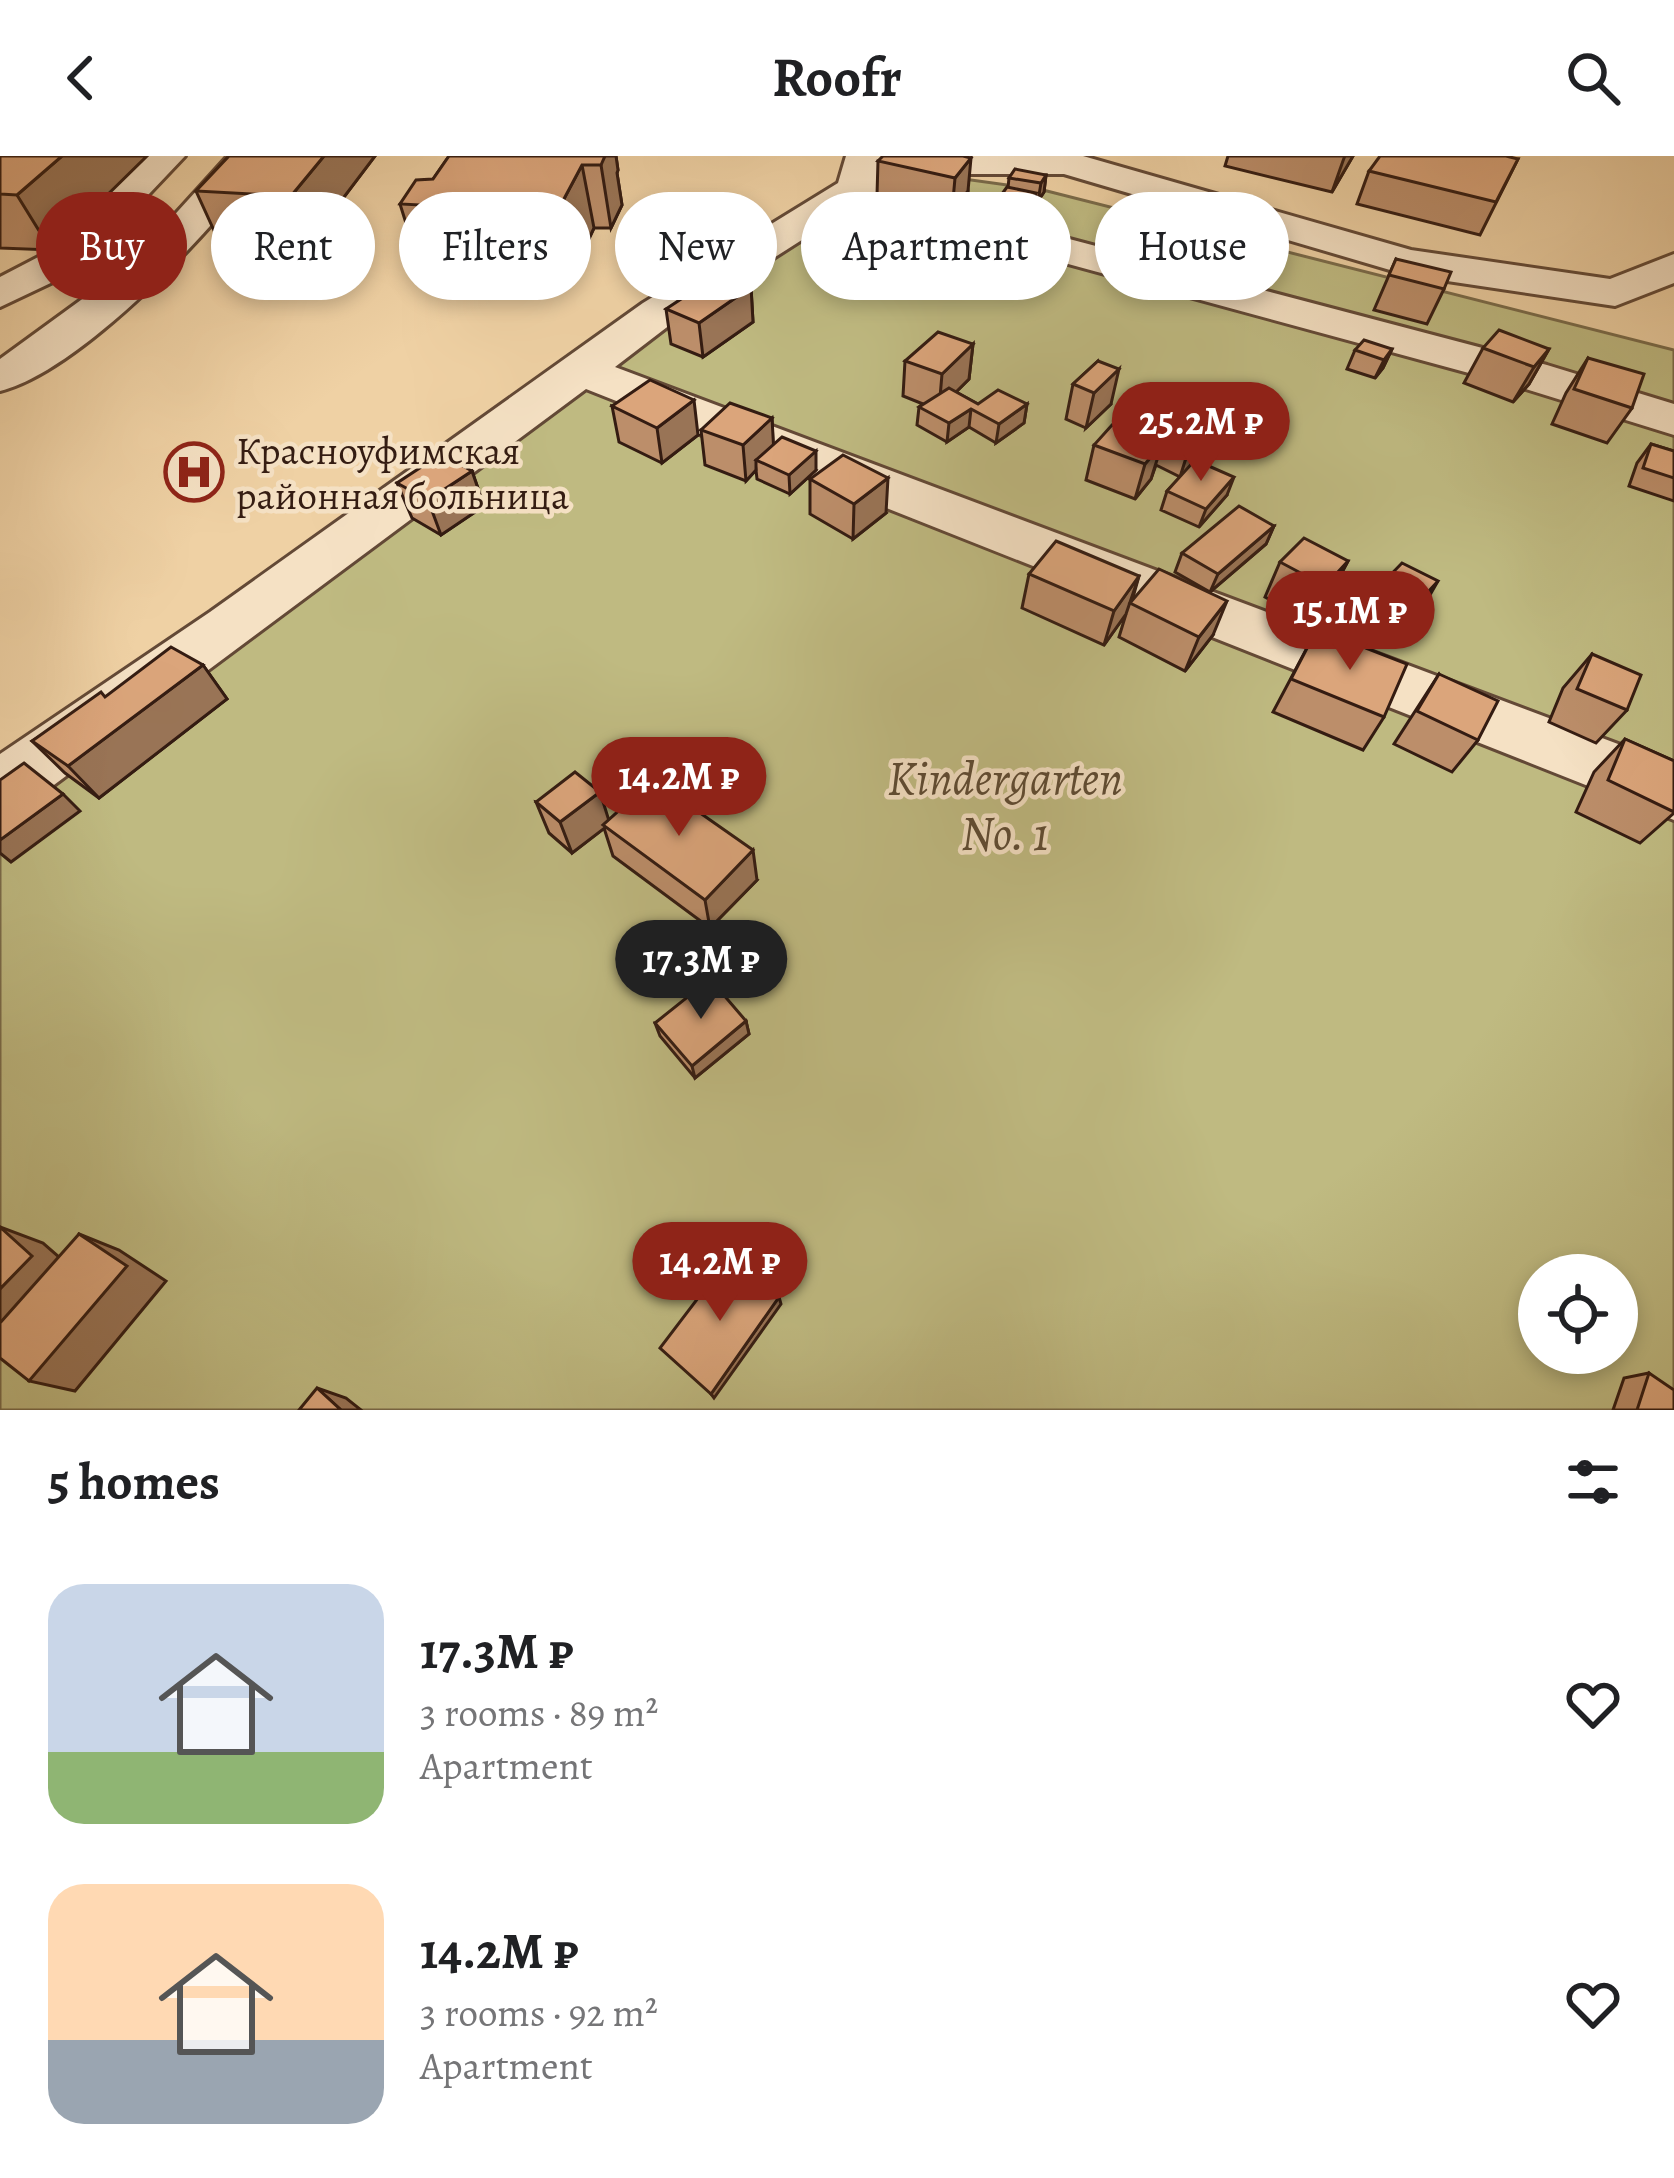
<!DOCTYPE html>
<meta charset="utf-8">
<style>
:root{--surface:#fff;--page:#f2f2f2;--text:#202124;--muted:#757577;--accent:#8f2418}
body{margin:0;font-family:Alegreya,serif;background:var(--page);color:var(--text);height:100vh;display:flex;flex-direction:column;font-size:45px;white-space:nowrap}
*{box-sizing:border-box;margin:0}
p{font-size:39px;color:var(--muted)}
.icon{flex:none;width:66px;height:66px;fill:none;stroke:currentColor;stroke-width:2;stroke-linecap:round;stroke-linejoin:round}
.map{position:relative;height:1254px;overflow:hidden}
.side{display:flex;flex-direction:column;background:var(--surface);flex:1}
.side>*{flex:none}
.hud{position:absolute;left:36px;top:36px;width:1602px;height:108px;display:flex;gap:24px}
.fabs{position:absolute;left:1518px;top:1098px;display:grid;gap:24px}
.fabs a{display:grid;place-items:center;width:120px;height:120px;border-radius:50%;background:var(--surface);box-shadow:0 6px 18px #0003;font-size:60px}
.price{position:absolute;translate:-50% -102px;padding:0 27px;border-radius:42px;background:var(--accent);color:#fff;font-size:39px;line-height:78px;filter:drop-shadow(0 3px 6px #0008)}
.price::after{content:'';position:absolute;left:50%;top:72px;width:36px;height:27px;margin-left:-18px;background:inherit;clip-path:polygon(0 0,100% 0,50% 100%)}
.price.active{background:#222;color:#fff}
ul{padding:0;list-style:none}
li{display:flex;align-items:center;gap:36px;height:300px;padding:0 48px}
li span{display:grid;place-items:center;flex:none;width:336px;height:240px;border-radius:36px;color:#555}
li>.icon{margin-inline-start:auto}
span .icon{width:144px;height:144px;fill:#fffc;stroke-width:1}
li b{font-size:51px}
h2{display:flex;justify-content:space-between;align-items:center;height:144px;padding:0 48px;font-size:51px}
.chip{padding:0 42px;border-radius:54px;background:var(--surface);box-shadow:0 6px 18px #0003;font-size:42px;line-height:108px}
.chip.active{background:var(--accent);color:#fff}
header{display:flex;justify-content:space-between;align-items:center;height:156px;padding:0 48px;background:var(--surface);font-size:54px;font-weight:700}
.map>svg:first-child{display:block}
.green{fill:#bfba81;stroke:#7a6b4a;stroke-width:3;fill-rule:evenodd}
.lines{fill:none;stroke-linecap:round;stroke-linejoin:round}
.minor-casing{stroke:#634936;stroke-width:6}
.minor{fill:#f5e1c4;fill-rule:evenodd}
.wall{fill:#bc8e6a;stroke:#341c12;stroke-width:3}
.shaded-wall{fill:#997456;stroke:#341c12;stroke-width:3}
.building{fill:#dba57b;stroke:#341c12;stroke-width:3}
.labels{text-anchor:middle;stroke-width:9;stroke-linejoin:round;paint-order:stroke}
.far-poi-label{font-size:39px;fill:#341c12;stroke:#f5e1c4;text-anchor:start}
.park-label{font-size:48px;font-style:italic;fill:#5e4b33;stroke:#f5e1c4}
</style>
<header><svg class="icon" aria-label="back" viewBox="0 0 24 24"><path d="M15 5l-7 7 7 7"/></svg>Roofr<svg class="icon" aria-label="search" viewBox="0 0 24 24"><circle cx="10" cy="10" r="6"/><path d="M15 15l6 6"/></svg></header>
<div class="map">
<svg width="1674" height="1254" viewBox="0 0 1674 1254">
<rect width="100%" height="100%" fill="#efd1a4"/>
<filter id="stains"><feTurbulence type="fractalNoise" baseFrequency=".00167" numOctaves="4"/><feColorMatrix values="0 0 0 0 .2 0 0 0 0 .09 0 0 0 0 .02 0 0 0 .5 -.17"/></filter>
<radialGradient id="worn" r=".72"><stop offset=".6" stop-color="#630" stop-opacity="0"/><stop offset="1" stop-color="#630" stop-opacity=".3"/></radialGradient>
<path class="green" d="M899,14L1043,34L1674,194V1254H0V599ZM1539,1119H1617V1197H1539Z"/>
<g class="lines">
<defs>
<g id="minor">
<polygon points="145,0 185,0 76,115 0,151 0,121 46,97"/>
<path d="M228,0H267C219,69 81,215 0,235V203L129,109Z"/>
<polygon points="846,0 1083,0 1411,94 1610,123 1674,98 1674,127 1615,150 1407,119 1064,18 877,18 876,32 1547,209 1674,248 1674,279 1513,229 855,50 675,165 615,211 1674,609 1674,664 586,233 23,652 0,660 0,598 210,456 643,147 838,27"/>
</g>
</defs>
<use href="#minor" class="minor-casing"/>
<use href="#minor" class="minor"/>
</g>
<g class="wall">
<polygon points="0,0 51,94 0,92"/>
<polygon points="229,0 375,0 310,86 217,81 196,35"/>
<polygon points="449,0 616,0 618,14 617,17 622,49 611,72 594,72 571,121 420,112 400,48 433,23"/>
<polygon points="963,0 968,35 952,55 877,39 878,5"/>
<polygon points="1228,0 1353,0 1332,36 1225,10"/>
<polygon points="1518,3 1480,79 1357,48 1369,15"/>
<polygon points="1046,19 1044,36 1038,45 1035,44 1033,55 1021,73 992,67 994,49 1008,32 1009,22"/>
<polygon points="943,67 940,101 925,115 888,103 890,69"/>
<polygon points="963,67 1004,116 985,134 940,118 942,83"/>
<polygon points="1012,94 1058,97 1039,120 1010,112"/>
<polygon points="1396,103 1444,133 1427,168 1374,154"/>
<polygon points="751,131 753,166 703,201 671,188 666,153"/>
<polygon points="973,188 969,223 956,236 978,248 1027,248 1024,267 996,287 969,271 947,286 917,269 919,251 923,248 903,240 905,205"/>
<polygon points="1483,192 1549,193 1529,228 1513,246 1464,227"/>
<polygon points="1392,193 1383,212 1375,222 1347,213 1355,194"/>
<polygon points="1588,202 1632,252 1607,287 1552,268 1566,237"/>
<polygon points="1098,205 1111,248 1086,272 1066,263 1073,228"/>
<polygon points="612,250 698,279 662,307 619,286"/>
<polygon points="772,262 773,289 816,314 790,338 757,323 756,314 746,325 705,309 701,274"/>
<polygon points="1223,272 1216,291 1199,305 1227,339 1199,371 1161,354 1167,335 1180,321 1156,309 1151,323 1135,343 1086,324 1094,289 1156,286"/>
<polygon points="1651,288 1674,295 1674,345 1629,330 1637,307"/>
<polygon points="472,315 484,350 441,379 412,362 397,327"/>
<polygon points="810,323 886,357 853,383 810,358"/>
<polygon points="1274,370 1266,388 1210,436 1175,416 1182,397"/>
<polygon points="1348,405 1330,439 1307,464 1265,441 1280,406"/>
<polygon points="1029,418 1139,420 1132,445 1213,479 1185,515 1119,481 1126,458 1104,489 1022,452"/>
<polygon points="1368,442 1427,444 1394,479 1358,460"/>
<polygon points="1317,473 1384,561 1363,594 1273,556"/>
<polygon points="1592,498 1627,554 1596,587 1549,566 1563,532"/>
<polygon points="203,509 227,543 99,642 65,617 32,585 105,541"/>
<polygon points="1439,518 1478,584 1452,616 1394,588"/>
<polygon points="1625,583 1674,605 1674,657 1640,687 1576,656 1594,616"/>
<polygon points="536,646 609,665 757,724 710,772 613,700 604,672 572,697 549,677"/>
<polygon points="746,865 749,878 695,922 660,880 655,867"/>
<polygon points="1649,1217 1674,1254 1613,1254 1624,1222"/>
</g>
<g class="shaded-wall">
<polygon points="62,0 147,0 51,94 17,39"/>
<polygon points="324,0 375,0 310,86 291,40"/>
<polygon points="593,0 616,0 618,14 617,17 622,49 611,72 601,9"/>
<polygon points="1345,0 1353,0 1332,36 1344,2"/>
<polygon points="971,2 968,35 952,55 955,22"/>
<polygon points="582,9 594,72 571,121 557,56"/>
<polygon points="1046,19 1044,36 1038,45 1041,27"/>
<polygon points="1036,37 1033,55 1021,73 1024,55"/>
<polygon points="943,67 940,101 925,115 927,81"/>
<polygon points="1061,79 1058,97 1039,120 1042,102"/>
<polygon points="1009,82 1004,116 985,134 989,99"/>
<polygon points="751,131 753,166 703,201 699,167"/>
<polygon points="973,188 969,223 939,253 942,218"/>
<polygon points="1392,193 1383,212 1375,222 1384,204"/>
<polygon points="1549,193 1529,228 1513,246 1534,211"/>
<polygon points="1119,213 1111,248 1086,272 1094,237"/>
<polygon points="694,244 698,279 662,307 657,272"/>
<polygon points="1027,248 1024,267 996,287 999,268"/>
<polygon points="971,253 969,271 947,286 949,267"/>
<polygon points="772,262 774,298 756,304 756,314 746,325 743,289"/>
<polygon points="1223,272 1216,291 1180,321 1186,302"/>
<polygon points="1162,288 1151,323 1135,343 1145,308"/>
<polygon points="816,295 816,314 790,338 789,319"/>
<polygon points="472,315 484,350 441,379 428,344"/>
<polygon points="1234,321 1227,339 1199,371 1206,353"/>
<polygon points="888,322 886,357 853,383 854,348"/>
<polygon points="1274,370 1266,388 1210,436 1218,418"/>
<polygon points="1348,405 1330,439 1307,464 1325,430"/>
<polygon points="1139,420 1126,458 1104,489 1114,455"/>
<polygon points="1438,425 1427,444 1394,479 1405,461"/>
<polygon points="1227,445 1213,479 1185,515 1199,481"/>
<polygon points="203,509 227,543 99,642 68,610"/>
<polygon points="600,636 610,668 572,697 560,666"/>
<polygon points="63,638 80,655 11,706 0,697 0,684"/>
<polygon points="753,694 757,724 710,772 705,744"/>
<polygon points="746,865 749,878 695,922 692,910"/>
<polygon points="0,1071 43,1087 75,1115 0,1172"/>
<polygon points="79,1078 119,1094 166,1125 75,1235 29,1225"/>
<polygon points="779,1141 781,1148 714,1242 711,1238"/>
<polygon points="317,1232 346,1242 361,1254 341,1254"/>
</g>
<g class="building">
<polygon points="0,0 62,0 17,39 0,38"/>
<polygon points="229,0 324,0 291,40 196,35"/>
<polygon points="449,0 605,0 601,9 582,9 557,56 400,48 416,24 433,23"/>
<polygon points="883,0 963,0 971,2 955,22 878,5"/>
<polygon points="1380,0 1506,0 1518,3 1496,46 1369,15"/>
<polygon points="1015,13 1046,19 1041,27 1009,22"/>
<polygon points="1007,31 1036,37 1024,55 994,49"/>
<polygon points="906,56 943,67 927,81 890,69"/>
<polygon points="963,67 1009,82 989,99 942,83"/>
<polygon points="1032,72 1061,79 1042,102 1012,94"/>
<polygon points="1396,103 1451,116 1444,133 1389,119"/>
<polygon points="719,118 751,131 699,167 666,153"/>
<polygon points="1499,174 1549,193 1534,211 1483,192"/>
<polygon points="938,176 973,188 942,218 905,205"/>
<polygon points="1364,184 1392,193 1384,204 1355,194"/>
<polygon points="1588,202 1644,218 1632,252 1574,233"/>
<polygon points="1098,205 1119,213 1094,237 1073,228"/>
<polygon points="650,224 694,244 657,272 612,250"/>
<polygon points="949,232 978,248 998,234 1027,248 999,268 971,253 949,267 919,251"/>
<polygon points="730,247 772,262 743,289 701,274"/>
<polygon points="1192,258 1223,272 1186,302 1156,286"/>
<polygon points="1112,269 1162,288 1145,308 1094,289"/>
<polygon points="782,281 816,295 789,319 756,304"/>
<polygon points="1651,288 1674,295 1674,322 1643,312"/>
<polygon points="441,298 472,315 428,344 397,327"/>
<polygon points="843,299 888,322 854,348 810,323"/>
<polygon points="1195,304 1234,321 1206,353 1167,335"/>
<polygon points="1239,350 1274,370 1218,418 1182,397"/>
<polygon points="1304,382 1348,405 1325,430 1280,406"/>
<polygon points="1056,385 1139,420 1114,455 1029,418"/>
<polygon points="1402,407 1438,425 1405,461 1368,442"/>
<polygon points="1159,413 1227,445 1199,481 1130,447"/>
<polygon points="1317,473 1407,508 1384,561 1291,523"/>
<polygon points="171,491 203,509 68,610 32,585 101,536 105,541"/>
<polygon points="1592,498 1641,519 1627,554 1577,533"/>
<polygon points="1439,518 1498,545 1478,584 1417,555"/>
<polygon points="1625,583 1674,605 1674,656 1608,624"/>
<polygon points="24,607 63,638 0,684 0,624"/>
<polygon points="575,616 600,636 560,666 536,646"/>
<polygon points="653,624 753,694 705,744 603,669"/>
<polygon points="710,823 746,865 692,910 655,867"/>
<polygon points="0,1071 32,1100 0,1133"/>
<polygon points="79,1078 127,1110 29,1225 0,1202 0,1167"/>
<polygon points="730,1100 779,1141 711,1238 660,1192"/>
<polygon points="1649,1217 1674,1234 1674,1254 1637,1254"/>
<polygon points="317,1232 341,1254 299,1254"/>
</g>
<defs>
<symbol id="hospital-ring" viewBox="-11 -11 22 22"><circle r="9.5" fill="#f5e1c4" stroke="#8f2418" stroke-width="1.5"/><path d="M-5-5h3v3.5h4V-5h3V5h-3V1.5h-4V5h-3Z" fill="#8f2418"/></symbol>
</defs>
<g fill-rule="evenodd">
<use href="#hospital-ring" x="161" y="283" width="66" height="66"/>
</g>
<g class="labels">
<g class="far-poi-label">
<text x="236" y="308">Красноуфимская<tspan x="236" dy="45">районная больница</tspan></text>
</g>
<g class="park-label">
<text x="1005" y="638">Kindergarten<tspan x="1005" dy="55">No. 1</tspan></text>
</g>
</g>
<rect width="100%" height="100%" filter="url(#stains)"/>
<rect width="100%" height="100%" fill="url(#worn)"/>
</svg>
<div class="fabs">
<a><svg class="icon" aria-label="locate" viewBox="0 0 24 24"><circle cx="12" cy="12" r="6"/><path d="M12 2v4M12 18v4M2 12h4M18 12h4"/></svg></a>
</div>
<b class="price" style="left:1201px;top:328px">25.2M ₽</b>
<b class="price" style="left:1350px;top:517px">15.1M ₽</b>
<b class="price" style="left:679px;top:683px">14.2M ₽</b>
<b class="price active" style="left:701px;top:866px">17.3M ₽</b>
<b class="price" style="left:720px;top:1168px">14.2M ₽</b>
<div class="hud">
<a class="chip active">Buy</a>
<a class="chip">Rent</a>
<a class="chip">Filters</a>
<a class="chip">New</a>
<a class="chip">Apartment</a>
<a class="chip">House</a>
</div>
</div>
<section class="side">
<h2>5 homes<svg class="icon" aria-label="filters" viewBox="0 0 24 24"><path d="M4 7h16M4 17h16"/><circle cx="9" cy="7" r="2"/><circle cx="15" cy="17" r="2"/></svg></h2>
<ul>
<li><span style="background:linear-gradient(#c9d6e8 70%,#8fb573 0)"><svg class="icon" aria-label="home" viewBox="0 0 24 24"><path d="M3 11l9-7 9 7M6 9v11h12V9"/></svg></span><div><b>17.3M ₽</b><p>3 rooms · 89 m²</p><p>Apartment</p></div><svg class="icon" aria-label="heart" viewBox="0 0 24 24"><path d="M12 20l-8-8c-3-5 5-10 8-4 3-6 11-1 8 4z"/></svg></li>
<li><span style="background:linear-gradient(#ffd9b3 65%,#9aa5b1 0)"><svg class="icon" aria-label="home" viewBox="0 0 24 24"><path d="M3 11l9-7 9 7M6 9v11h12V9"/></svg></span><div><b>14.2M ₽</b><p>3 rooms · 92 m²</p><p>Apartment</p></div><svg class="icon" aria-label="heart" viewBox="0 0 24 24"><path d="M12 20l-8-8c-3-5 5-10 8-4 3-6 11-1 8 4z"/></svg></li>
</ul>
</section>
